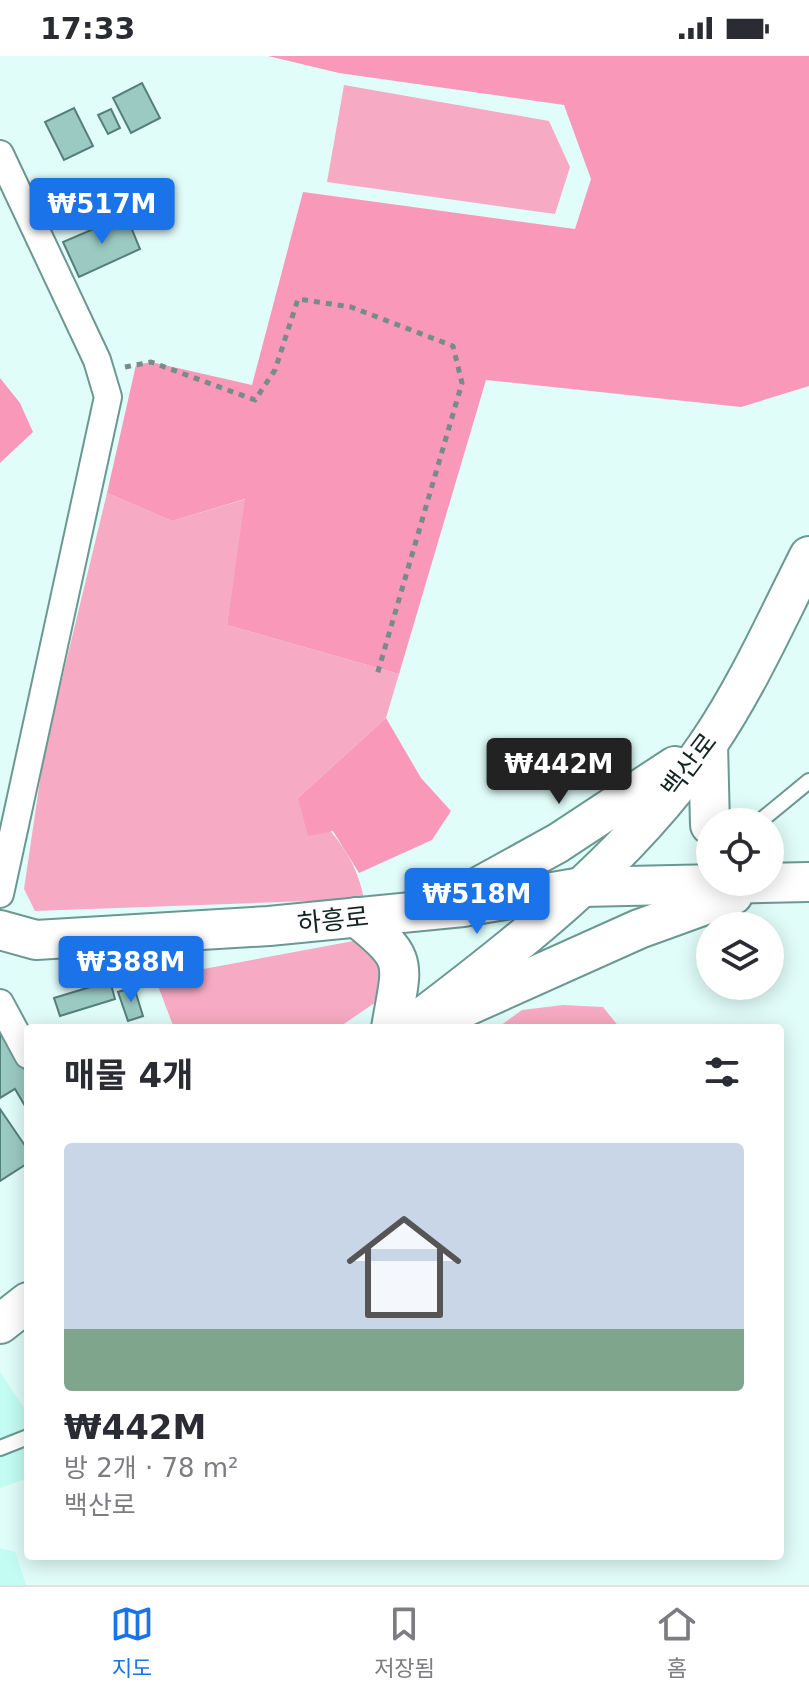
<!DOCTYPE html>
<html lang="ko">
<meta charset="utf-8">
<style>
:root{--surface:#fff;--page:#f2f2f3;--text:#2b2b33;--muted:#7c7c81;--line:#e1e1e2;--accent:#1a73e8}
body{margin:0;font-family:"DejaVu Sans","Noto Sans KR",sans-serif;background:var(--page);color:var(--text);height:100vh;display:flex;flex-direction:column;font-size:30px;white-space:nowrap}
*{box-sizing:border-box;margin:0}
p{font-size:26px;color:var(--muted)}
.icon{flex:none;width:44px;height:44px;fill:none;stroke:currentColor;stroke-width:2;stroke-linecap:round;stroke-linejoin:round}
.map{position:relative;flex:1;overflow:hidden}
.drawer{position:absolute;left:24px;top:968px;width:760px;height:536px;display:flex;flex-direction:column;background:var(--surface);border-radius:8px;box-shadow:0 4px 20px #0003}
.drawer>*{flex:none}
.tools{position:absolute;left:696px;top:752px;display:grid;gap:16px}
.tools a{display:grid;place-items:center;width:88px;height:88px;border-radius:50%;background:var(--surface);box-shadow:0 4px 20px #0003;font-size:40px}
.price{position:absolute;translate:-50% -68px;padding:0 18px;border-radius:8px;background:var(--accent);color:#fff;font-size:26px;line-height:52px;filter:drop-shadow(0 2px 4px #0008)}
.price::after{content:'';position:absolute;left:50%;top:48px;width:24px;height:18px;margin-left:-12px;background:inherit;clip-path:polygon(0 0,100% 0,50% 100%)}
.price.current{background:#222;color:#fff}
ul{padding:0;list-style:none}
li{display:grid;align-content:center;gap:16px;height:424px;padding:0 40px}
li span{display:grid;place-items:center;height:248px;border-radius:8px;color:#555}
li>.icon{margin-inline-start:auto}
span .icon{width:144px;height:144px;fill:#fffc;stroke-width:1}
li b{font-size:34px}
h2{display:flex;justify-content:space-between;align-items:center;height:96px;padding:0 40px;font-size:34px}
.status{display:flex;justify-content:space-between;align-items:center;height:56px;padding:0 40px;background:var(--surface);direction:ltr}
.status svg{height:22px;fill:currentColor}
.dock{display:flex;justify-content:space-around;align-items:center;height:112px;border-top:2px solid var(--line);background:var(--surface);font-size:22px;color:var(--muted)}
.dock a{display:grid;justify-items:center;gap:4px}
.dock .current{color:var(--accent)}
.map>svg:first-child{display:block}
.built{fill:#c2fcf3}
.green{fill:#f7aac3}
.forest{fill:#f998b9}
.building{fill:#9bcac2;stroke:#548079;stroke-width:2}
.lines{fill:none;stroke-linecap:round;stroke-linejoin:round}
.lane-casing{stroke:#6b9891;stroke-width:18}
.street-casing{stroke:#6b9891;stroke-width:30}
.secondary-casing{stroke:#6b9891;stroke-width:42}
.path{stroke:#768c89;stroke-width:5;stroke-dasharray:6 6;stroke-linecap:butt}
.lane{stroke:#fff;stroke-width:14}
.street{stroke:#fff;stroke-width:26}
.secondary{stroke:#fff;stroke-width:38}
.labels{text-anchor:middle;stroke-width:7;stroke-linejoin:round;paint-order:stroke}
.street-label{font-size:26px;fill:#122422;stroke:#fff}
</style>
<div class="status"><b>17:33</b><svg viewBox="0 0 49 12"><path d="M0 12V9h3v3zM5 12V6h3v6zM10 12V3h3v9zM15 12V0h3v12zM26 1h20v11H26zM47 4h2v5h-2z"/></svg></div>
<div class="map">
<svg width="809" height="1529" viewBox="0 0 809 1529">
<rect width="100%" height="100%" fill="#e1fdf9"/>
<g class="built">
<polygon points="0,1316 28,1358 28,1422 0,1432"/>
<polygon points="0,1492 15,1496 26,1529 0,1529"/>
</g>
<g class="green">
<polygon points="344,29 549,65 570,111 555,158 327,126"/>
<path d="M107,437L172,465L246,443L227,569L399,618L386,662L298,742C330,772 356,799 364,843L35,855L24,833L44,697Z"/>
<polygon points="359,884 380,900 382,942 338,972 174,972 155,922"/>
<polygon points="563,949 603,951 620,972 497,972 522,954"/>
</g>
<g class="forest">
<polygon points="268,0 809,0 809,330 741,351 486,324 399,618 227,569 245,443 172,465 107,437 136,309 151,306 252,329 303,136 575,173 591,123 564,49 339,17"/>
<polygon points="0,322 20,347 33,376 0,407"/>
<polygon points="386,662 421,722 451,755 432,784 359,817 333,775 308,780 298,742"/>
</g>
<g class="building">
<polygon points="142,27 160,62 131,77 113,42"/>
<polygon points="74,52 93,90 64,104 45,66"/>
<polygon points="111,53 120,72 108,78 98,59"/>
<polygon points="126,159 140,193 79,221 63,186"/>
<polygon points="110,925 115,943 60,960 54,942"/>
<polygon points="134,931 143,960 128,965 118,936"/>
<polygon points="0,971 28,1019 28,1055 15,1033 0,1042"/>
<polygon points="0,1053 28,1094 28,1107 0,1125"/>
</g>
<g class="lines">
<defs>
<g id="lane">
<polyline points="759,766 809,725"/>
<polyline points="0,1392 28,1381"/>
</g>
<g id="street">
<polyline points="0,98 97,304 108,341 0,838"/>
<polyline points="0,947 28,999"/>
</g>
<g id="secondary">
<polyline points="708,688 710,769"/>
<polyline points="462,840 558,787 675,710"/>
<path d="M356,861C411,904 402,906 391,972"/>
<polyline points="0,874 36,884 269,870 463,851 582,831 809,826"/>
<polyline points="454,956 639,873 733,839"/>
<path d="M408,972C517,890 630,802 708,688C748,629 777,563 809,500"/>
<polyline points="0,1268 28,1246"/>
</g>
</defs>
<use href="#lane" class="lane-casing"/>
<use href="#street" class="street-casing"/>
<use href="#secondary" class="secondary-casing"/>
<polyline class="path" points="125,311 151,306 255,344 275,314 298,243 351,251 453,290 462,327 377,619"/>
<use href="#lane" class="lane"/>
<use href="#street" class="street"/>
<use href="#secondary" class="secondary"/>
</g>
<g class="labels">
<g class="street-label">
<text transform="translate(689 709) rotate(-53)" y="9">백산로</text>
<text transform="translate(333 864) rotate(-6)" y="9">하흥로</text>
</g>
</g>
</svg>
<div class="tools">
<a><svg class="icon" aria-label="locate" viewBox="0 0 24 24"><circle cx="12" cy="12" r="6"/><path d="M12 2v4M12 18v4M2 12h4M18 12h4"/></svg></a>
<a><svg class="icon" aria-label="layers" viewBox="0 0 24 24"><path d="M12 4l9 5-9 5-9-5zM3 14l9 5 9-5"/></svg></a>
</div>
<b class="price" style="left:102px;top:190px">₩517M</b>
<b class="price current" style="left:559px;top:750px">₩442M</b>
<b class="price" style="left:477px;top:880px">₩518M</b>
<b class="price" style="left:131px;top:948px">₩388M</b>
<section class="drawer">
<h2>매물 4개<svg class="icon" aria-label="filters" viewBox="0 0 24 24"><path d="M4 7h16M4 17h16"/><circle cx="9" cy="7" r="2"/><circle cx="15" cy="17" r="2"/></svg></h2>
<ul>
<li><span style="background:linear-gradient(#c9d6e8 75%,#7fa58c 0)"><svg class="icon" aria-label="home" viewBox="0 0 24 24"><path d="M3 11l9-7 9 7M6 9v11h12V9"/></svg></span><div><b>₩442M</b><p>방 2개 · 78 m²</p><p>백산로</p></div></li>
</ul>
</section>
</div>
<nav class="dock">
<a class="current"><svg class="icon" aria-label="map" viewBox="0 0 24 24"><path d="M3 6l6-2 6 2 6-2v14l-6 2-6-2-6 2zM9 4v14M15 6v14"/></svg>지도</a>
<a><svg class="icon" aria-label="saved" viewBox="0 0 24 24"><path d="M7 4h10v16l-5-4-5 4z"/></svg>저장됨</a>
<a><svg class="icon" aria-label="home" viewBox="0 0 24 24"><path d="M3 11l9-7 9 7M6 9v11h12V9"/></svg>홈</a>
</nav>
